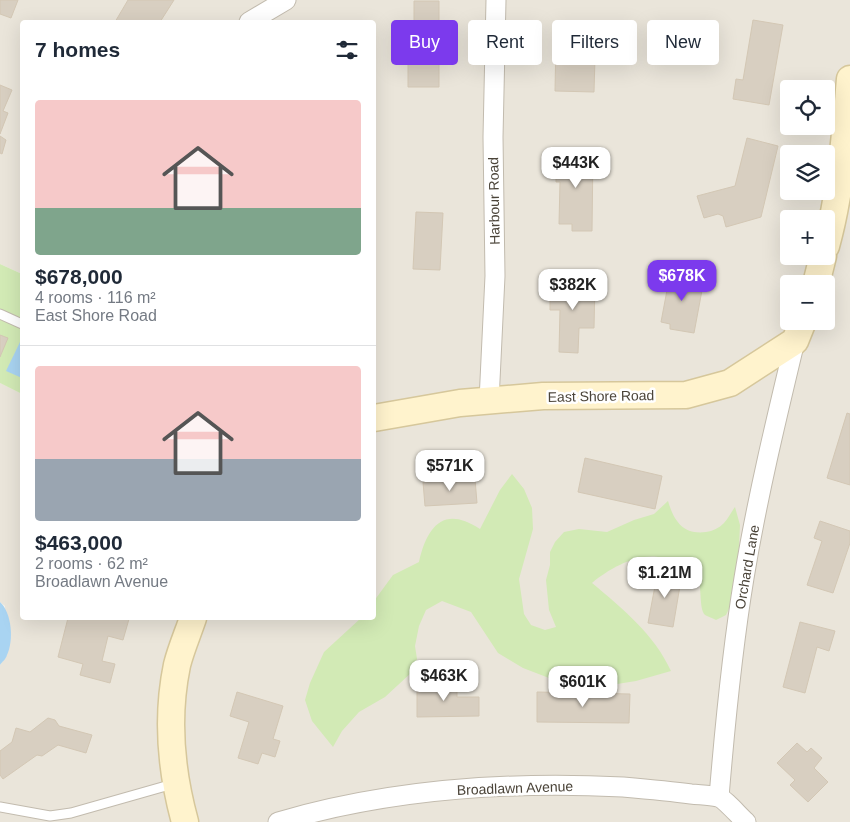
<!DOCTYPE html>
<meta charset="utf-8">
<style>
:root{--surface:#fff;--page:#f6f6f7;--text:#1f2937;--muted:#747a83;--line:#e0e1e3;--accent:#7c3aed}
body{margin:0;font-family:Helvetica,sans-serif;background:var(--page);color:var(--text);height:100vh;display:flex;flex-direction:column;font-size:19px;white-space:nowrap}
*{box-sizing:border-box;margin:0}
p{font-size:16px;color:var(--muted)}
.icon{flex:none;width:28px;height:28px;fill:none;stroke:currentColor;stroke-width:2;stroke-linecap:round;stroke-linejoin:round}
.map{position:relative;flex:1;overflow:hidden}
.details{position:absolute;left:20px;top:20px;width:356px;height:600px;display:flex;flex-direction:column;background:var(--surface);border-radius:5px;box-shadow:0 5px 20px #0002}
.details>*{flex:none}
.hud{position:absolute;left:391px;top:20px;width:384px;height:45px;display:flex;gap:10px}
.buttons{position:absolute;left:780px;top:80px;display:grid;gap:10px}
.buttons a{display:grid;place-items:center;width:55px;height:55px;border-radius:5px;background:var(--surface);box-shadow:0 5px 20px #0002;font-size:25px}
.price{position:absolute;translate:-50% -42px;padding:0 11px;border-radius:10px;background:#fff;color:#222;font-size:16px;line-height:32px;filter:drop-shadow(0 1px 2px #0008)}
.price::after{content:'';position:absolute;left:50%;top:30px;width:15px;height:11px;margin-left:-8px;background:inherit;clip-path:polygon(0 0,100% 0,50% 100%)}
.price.selected{background:var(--accent);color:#fff}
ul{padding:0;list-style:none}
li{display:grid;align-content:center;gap:10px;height:265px;padding:0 15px}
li+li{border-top:1px solid var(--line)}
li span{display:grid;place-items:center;height:155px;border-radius:5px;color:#555}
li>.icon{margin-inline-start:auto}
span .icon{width:90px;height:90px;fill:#fffc;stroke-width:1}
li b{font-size:21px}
h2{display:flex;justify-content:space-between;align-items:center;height:60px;padding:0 15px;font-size:21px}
.chip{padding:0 18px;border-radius:5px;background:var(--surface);box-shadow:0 5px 20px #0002;font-size:18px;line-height:45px}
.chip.selected{background:var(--accent);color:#fff}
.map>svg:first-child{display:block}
.residential{fill:#eae5da;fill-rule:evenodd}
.green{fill:#d2eab5}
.water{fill:#a9d4f2}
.building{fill:#d8cfc1;stroke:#d3c7b4}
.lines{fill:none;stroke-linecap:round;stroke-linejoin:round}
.service-casing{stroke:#c2bbae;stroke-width:11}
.minor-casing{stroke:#c2bbae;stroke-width:21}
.secondary-casing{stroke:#d6c79b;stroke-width:29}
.service{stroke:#fff;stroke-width:9}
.minor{stroke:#fff;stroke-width:19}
.secondary{stroke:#fff3cd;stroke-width:26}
.labels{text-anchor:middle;stroke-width:5;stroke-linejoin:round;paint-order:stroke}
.street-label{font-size:14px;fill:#4b4439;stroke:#fff}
</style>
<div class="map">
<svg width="850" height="822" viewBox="0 0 850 822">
<rect width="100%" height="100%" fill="#f6f3ec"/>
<path class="residential" d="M0,0H850V822H0V665L7,655L5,606L0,602V383L22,394V618H374V22H22V274L0,264ZM789,89H826V126H789ZM789,154H826V191H789ZM789,219H826V256H789ZM789,284H826V321H789Z"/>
<g class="green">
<polygon points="0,264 22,274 22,394 0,383"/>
<path d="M512,474L524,489L532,508L533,529L519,579L524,614L531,625L545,630L556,627L549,610L546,580L550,565V552L555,542L564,532L579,529L607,532L634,520L654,514L668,501C674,521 683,535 706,532C713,531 719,528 724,523C728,519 731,512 735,507L740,525L739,547L735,596L726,615L716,620C713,618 708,617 705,615C698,608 703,582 696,569C684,565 670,559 658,557C635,554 609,569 592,583C623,609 654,634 671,671L636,681L592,688L562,683L523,668L498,653L471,612L442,601L426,610L419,626L415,646L417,659L411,673L385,697L359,712L342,731L333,747L312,721L305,700L310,683L324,652L361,618H374V601L393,575L419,562C427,526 444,505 480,529L500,490Z"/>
</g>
<g class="water">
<polygon points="20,342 22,343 22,378 6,371"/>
<path d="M0,602C12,613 14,641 7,655C6,659 2,662 0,665Z"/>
</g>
<g class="building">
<polygon points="0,0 18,0 11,18 0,14"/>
<polygon points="128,0 174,0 160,22 115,22"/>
<polygon points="414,1 439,1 439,87 408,87 408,59 404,59 404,41 414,41"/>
<polygon points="753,20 783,25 769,105 733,99 736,79 743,80"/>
<polygon points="582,23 596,23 594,92 555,91 556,39 582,39"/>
<polygon points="0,85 12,90 3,111 8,113 0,134"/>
<polygon points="0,136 6,140 2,154 0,153"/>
<polygon points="747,138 778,146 761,217 726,227 723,216 718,214 704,218 697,196 735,186"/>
<polygon points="569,150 593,151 592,231 572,231 572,224 559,224 560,182 556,182 556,156 569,156"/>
<polygon points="416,212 443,213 440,270 413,269"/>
<polygon points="671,269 689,272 687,283 703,285 694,333 670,329 670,324 661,322"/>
<polygon points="550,281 595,282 594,328 579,328 578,353 559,352 560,310 550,310"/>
<polygon points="0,335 8,338 0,357"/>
<polygon points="847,413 850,414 850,485 827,478"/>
<polygon points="585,458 662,476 655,509 578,492"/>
<polygon points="475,479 477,503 425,506 423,482"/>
<polygon points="820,521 850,531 850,543 833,593 807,585 822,541 814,538"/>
<polygon points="658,570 682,574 673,627 648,623"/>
<polygon points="68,618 122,618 129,619 123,640 108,636 102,661 115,664 110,683 80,675 83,664 58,657"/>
<polygon points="800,622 835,631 829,651 817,647 805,693 783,687"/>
<polygon points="457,683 457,697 479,697 479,716 417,717 417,684"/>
<polygon points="237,692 283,706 273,739 280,741 275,757 262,753 258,764 238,758 249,722 230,716"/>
<polygon points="537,692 630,694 629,723 537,722"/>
<polygon points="48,718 55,720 59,726 92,735 86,753 58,745 42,756 37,755 3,779 0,775 0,751 12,742 16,728 30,732"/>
<polygon points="797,743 807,752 811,748 822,758 814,768 828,782 808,802 790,785 795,780 777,763"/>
</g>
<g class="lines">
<defs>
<g id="service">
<polyline points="0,314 22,324"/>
<polyline points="0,807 50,816 71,813 173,784"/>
</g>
<g id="minor">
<polyline points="249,22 286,0"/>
<polyline points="489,401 495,276 493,137 496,0"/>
<path d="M719,797C725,724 732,651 744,578C757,499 776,420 795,341"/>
<path d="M278,822C391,789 506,781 623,787C646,789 669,791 691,794C700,795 710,795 718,797C725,799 739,816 746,822"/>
</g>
<g id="secondary">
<path d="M826,246C841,192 845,135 850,79"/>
<polyline points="816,284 823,256"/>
<polyline points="374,418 460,403 543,396 686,395 730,383 795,341 803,321"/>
<path d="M185,822C171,771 166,718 177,665C181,649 188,633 193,618"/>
</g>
</defs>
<use href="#service" class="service-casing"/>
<use href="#minor" class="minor-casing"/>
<use href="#secondary" class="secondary-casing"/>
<use href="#service" class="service"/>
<use href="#minor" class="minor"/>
<use href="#secondary" class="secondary"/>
</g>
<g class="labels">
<g class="street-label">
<text transform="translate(494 201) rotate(-91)" y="5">Harbour Road</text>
<text transform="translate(601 396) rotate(-1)" y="5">East Shore Road</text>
<text transform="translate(747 567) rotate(-80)" y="5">Orchard Lane</text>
<text transform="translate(515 788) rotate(-2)" y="5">Broadlawn Avenue</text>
</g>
</g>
</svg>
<div class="buttons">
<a><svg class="icon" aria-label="locate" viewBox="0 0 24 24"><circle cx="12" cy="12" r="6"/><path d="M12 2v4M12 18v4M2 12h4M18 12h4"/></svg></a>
<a><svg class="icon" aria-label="layers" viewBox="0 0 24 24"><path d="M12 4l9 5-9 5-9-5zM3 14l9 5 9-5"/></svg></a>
<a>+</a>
<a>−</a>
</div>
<b class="price" style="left:576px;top:189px">$443K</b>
<b class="price selected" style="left:682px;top:302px">$678K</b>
<b class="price" style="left:573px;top:311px">$382K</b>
<b class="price" style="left:450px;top:492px">$571K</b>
<b class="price" style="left:665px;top:599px">$1.21M</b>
<b class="price" style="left:444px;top:702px">$463K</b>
<b class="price" style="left:583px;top:708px">$601K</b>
<div class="hud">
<a class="chip selected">Buy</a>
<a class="chip">Rent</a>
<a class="chip">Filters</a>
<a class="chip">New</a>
</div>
<section class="details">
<h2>7 homes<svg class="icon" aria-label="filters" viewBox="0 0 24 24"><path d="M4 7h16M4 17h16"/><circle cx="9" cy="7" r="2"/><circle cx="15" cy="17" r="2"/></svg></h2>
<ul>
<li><span style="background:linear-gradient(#f6c9c9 70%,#7fa58c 0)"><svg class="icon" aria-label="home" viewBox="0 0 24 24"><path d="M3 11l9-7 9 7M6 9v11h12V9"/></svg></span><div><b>$678,000</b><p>4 rooms · 116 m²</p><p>East Shore Road</p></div></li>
<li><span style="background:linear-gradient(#f6c9c9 60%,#9aa5b1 0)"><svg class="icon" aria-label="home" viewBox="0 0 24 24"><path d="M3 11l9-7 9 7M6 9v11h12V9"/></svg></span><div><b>$463,000</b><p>2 rooms · 62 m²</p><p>Broadlawn Avenue</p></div></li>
</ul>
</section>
</div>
